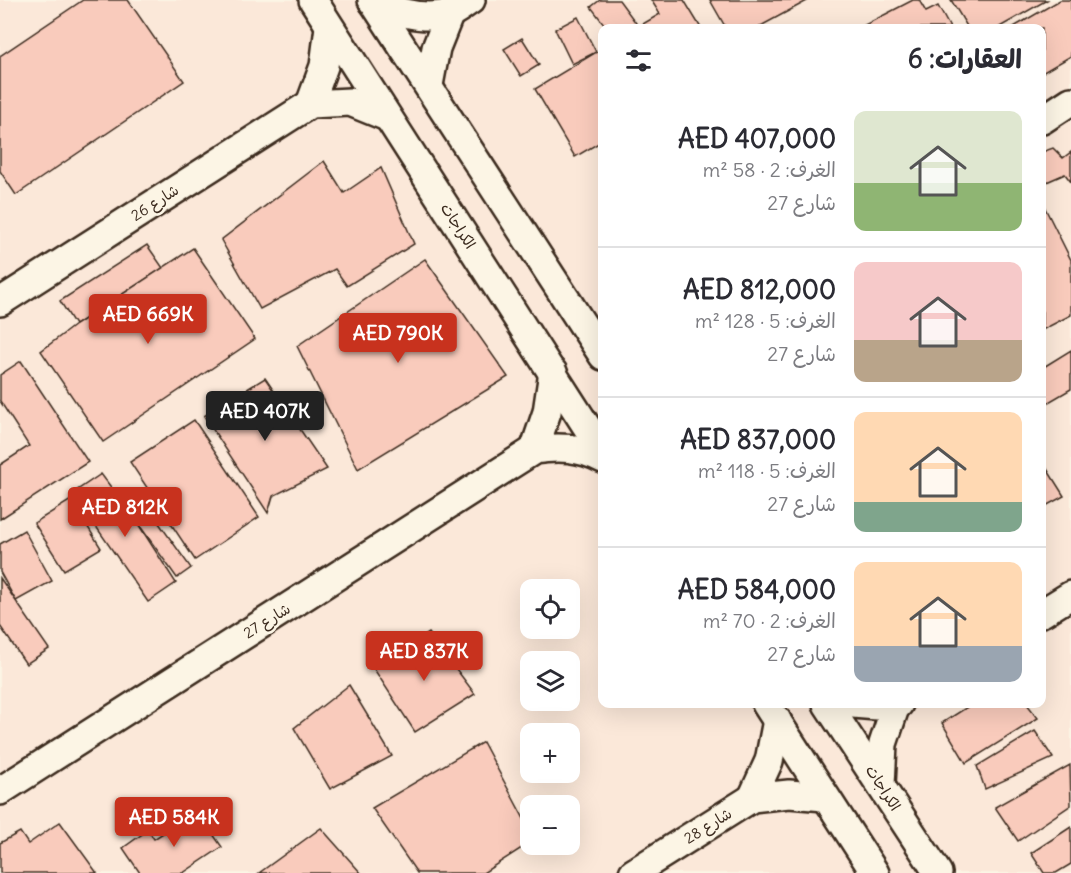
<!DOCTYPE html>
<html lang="ar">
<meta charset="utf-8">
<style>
:root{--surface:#fff;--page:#f2f2f3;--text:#2b2b33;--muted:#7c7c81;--line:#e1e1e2;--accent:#c8321e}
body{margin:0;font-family:Delius,"Playpen Sans Arabic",sans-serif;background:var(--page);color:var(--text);direction:rtl;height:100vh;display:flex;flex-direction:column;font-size:22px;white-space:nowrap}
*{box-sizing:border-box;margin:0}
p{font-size:20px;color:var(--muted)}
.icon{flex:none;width:33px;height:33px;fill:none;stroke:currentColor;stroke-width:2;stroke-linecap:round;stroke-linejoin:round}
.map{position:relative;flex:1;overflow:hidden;direction:ltr}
.sheet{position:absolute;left:598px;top:24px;width:448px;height:684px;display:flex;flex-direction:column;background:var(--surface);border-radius:12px;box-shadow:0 6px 24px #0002;direction:rtl}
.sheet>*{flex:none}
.tools{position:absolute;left:520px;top:579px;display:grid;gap:12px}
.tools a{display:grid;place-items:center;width:60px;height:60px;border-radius:12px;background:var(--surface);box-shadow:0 6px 24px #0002;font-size:30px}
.price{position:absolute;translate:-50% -51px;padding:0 14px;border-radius:6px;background:var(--accent);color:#fff;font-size:20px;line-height:39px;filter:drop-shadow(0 2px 3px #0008)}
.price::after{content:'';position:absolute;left:50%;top:36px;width:18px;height:14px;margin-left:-9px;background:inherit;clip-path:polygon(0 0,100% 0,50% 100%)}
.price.current{background:#222;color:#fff}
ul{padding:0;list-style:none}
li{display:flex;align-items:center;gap:18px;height:150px;padding:0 24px}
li+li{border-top:2px solid var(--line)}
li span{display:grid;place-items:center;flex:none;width:168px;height:120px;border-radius:12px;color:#555}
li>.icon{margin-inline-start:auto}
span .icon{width:72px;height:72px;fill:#fffc;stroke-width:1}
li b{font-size:26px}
h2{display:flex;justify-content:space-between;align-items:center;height:72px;padding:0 24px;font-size:26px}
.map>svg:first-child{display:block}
.built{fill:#fbe8d9;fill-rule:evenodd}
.building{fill:#f9cbbc;stroke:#3b2a1e;stroke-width:1.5}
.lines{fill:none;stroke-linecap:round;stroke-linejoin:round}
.street-casing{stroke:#3b2a1e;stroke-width:32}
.street{stroke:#fcf5e5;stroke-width:27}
.labels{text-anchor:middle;stroke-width:5;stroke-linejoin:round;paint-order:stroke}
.street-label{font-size:15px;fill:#3b2a1e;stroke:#fcf5e5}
</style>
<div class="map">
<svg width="1071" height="873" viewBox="0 0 1071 873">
<rect width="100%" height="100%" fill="#fcf5e5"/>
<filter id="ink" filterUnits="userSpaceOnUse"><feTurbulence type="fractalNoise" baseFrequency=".0167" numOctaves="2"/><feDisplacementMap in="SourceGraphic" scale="12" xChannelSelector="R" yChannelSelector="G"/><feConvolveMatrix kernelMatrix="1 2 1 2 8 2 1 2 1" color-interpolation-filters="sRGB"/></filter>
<g filter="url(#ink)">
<path class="built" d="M0,0H1071V873H0ZM603,28H1042V704H603ZM531,590H570V628H531ZM531,662H570V700H531ZM531,734H570V772H531ZM531,806H570V844H531Z"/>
<g class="building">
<polygon points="83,0 128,0 184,81 16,195 0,171 0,56"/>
<polygon points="600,0 619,0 636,23 629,28 607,28 591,7"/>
<polygon points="651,0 684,0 701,28 636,28 660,14"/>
<polygon points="710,0 806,0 807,1 757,28 726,28"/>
<polygon points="913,0 919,0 926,12 938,6 950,28 859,28"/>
<polygon points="951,0 1047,0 998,28 968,28"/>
<polygon points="1060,0 1071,0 1071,56 1042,73 1042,28 1012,28"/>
<polygon points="578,17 596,52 572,64 555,29"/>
<polygon points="522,38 539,65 521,76 504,49"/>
<polygon points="603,48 603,143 602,141 575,157 535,89"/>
<polygon points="1053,148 1063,158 1071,152 1071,182 1065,174 1042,184 1042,152"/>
<polygon points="324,161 344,193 381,168 414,244 347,286 335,269 260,309 221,240"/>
<polygon points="1042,202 1071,260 1071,315 1042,330"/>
<polygon points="147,245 163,268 75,325 60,301"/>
<polygon points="193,248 255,339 103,442 41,351 75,325"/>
<polygon points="425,259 508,377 358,469 297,346"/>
<polygon points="1071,350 1071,389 1042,406 1042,368"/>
<polygon points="21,361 88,462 0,519 0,465 29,446 0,401 0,375"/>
<polygon points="265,378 327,469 273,496 268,513 204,416"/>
<polygon points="194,420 259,517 195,560 130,462"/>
<polygon points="1042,461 1064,496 1042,508"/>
<polygon points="101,474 135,519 176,583 148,602 73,493"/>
<polygon points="71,500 101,548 64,570 34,523"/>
<polygon points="149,509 191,568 177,578 135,519"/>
<polygon points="24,530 52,581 16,601 0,572 0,544"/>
<polygon points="0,578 49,649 26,664 0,626"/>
<polygon points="429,633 475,694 415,732 374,669"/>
<polygon points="349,685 392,756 330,789 294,728"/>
<polygon points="972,704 1027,704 1038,718 966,763 942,723"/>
<polygon points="1035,731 1053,758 985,789 977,766"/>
<polygon points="483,742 531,832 531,842 483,873 417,873 372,808"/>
<polygon points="1070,765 1071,805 1018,841 995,807"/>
<polygon points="197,811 222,847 183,873 140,873 123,848 148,830 154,839"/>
<polygon points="60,822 97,873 0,873 0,843 20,832 28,844"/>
<polygon points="1071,827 1071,864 1056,873 1044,873 1031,853"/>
<polygon points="321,828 361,873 259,873"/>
</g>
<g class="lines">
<defs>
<g id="street">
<polyline points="313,0 603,452"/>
<polyline points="372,0 603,356"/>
<path d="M373,2C396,12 425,21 450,13C457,11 464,4 471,0"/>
<polyline points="429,85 436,48 450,13"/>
<polyline points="310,104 324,66 329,27"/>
<polyline points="1042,120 1071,101"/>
<polyline points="0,302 310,104 350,102 387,117"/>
<polyline points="534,450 547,412 553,372"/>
<polyline points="1042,613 1071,595"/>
<polyline points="766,704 875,873"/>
<polyline points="827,704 938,873"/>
<polyline points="853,704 877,706 899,704"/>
<polyline points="881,785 883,744 896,705"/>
<path d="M0,791L534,450C559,446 580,447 603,459"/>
<polyline points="752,798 769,761 777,720"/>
<polyline points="633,873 752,798 789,794 825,797"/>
</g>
</defs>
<use href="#street" class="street-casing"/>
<use href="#street" class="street"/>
</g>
</g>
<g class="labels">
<g class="street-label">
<text transform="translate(155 203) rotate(-33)" y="5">شارع 26</text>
<text transform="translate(458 226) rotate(57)" y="5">الكراجات</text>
<text transform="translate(267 621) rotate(-32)" y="5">شارع 27</text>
<text transform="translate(883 788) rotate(57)" y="5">الكراجات</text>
<text transform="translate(708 826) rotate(-32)" y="5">شارع 28</text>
</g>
</g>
</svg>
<div class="tools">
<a><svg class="icon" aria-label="locate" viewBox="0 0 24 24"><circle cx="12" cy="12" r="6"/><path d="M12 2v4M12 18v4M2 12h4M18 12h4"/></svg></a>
<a><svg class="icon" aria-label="layers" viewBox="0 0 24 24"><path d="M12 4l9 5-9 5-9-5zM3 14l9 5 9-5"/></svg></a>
<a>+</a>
<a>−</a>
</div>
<b class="price" style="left:148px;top:345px">AED 669K</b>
<b class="price" style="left:398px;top:364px">AED 790K</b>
<b class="price current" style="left:265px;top:442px">AED 407K</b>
<b class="price" style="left:125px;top:538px">AED 812K</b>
<b class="price" style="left:424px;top:682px">AED 837K</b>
<b class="price" style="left:174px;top:848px">AED 584K</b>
<section class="sheet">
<h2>العقارات: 6<svg class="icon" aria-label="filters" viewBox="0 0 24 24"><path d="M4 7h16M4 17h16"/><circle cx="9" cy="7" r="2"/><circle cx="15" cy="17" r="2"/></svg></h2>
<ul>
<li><span style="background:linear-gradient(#dfe7d0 60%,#8fb573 0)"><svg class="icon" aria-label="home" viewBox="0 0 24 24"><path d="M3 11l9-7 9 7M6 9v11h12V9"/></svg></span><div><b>AED 407,000</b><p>الغرف: 2 · 58 m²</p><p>شارع 27</p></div></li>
<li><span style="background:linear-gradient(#f6c9c9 65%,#b9a48a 0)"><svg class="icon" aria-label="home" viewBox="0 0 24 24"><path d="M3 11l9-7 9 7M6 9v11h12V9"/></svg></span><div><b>AED 812,000</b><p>الغرف: 5 · 128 m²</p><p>شارع 27</p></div></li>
<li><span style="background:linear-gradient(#ffd9b3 75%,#7fa58c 0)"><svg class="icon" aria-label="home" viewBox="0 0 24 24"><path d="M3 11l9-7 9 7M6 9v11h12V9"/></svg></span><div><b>AED 837,000</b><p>الغرف: 5 · 118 m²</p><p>شارع 27</p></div></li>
<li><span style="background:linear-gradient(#ffd9b3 70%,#9aa5b1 0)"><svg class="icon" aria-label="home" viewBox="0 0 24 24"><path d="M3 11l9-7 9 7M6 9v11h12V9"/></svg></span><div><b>AED 584,000</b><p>الغرف: 2 · 70 m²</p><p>شارع 27</p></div></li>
</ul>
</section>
</div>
